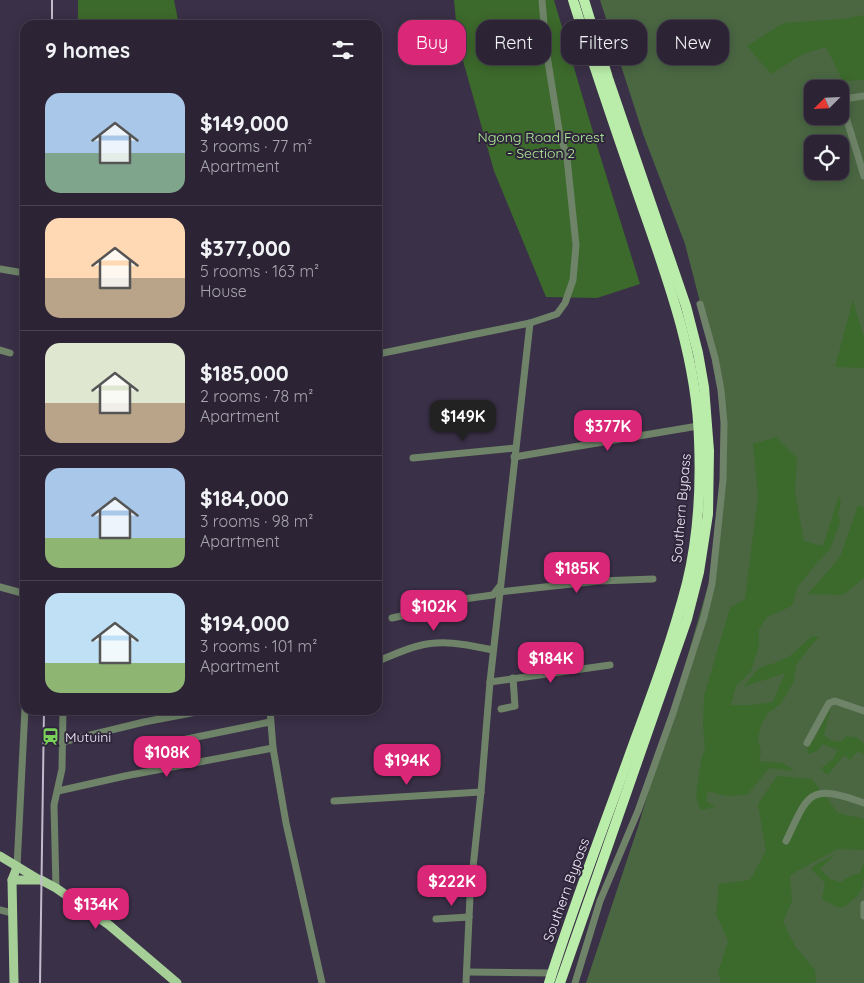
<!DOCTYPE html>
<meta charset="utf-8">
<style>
:root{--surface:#2c2435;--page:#342c3d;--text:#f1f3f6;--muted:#a6a4ad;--line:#484150;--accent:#db2777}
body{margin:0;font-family:Quicksand,sans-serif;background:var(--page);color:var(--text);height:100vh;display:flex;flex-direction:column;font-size:19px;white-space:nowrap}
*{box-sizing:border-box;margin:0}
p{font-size:16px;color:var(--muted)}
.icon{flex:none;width:28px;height:28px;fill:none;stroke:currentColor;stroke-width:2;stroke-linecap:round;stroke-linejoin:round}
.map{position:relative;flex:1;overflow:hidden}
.details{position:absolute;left:20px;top:20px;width:362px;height:695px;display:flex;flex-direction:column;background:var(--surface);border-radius:15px;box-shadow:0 2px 12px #0003,0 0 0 1px var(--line)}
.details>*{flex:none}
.top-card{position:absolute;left:398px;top:20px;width:391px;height:45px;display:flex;gap:10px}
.needle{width:32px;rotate:246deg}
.tools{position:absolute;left:804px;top:80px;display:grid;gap:10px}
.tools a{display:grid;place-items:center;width:45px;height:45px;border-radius:10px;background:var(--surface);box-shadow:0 2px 12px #0003,0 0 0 1px var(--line);font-size:25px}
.price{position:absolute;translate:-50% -42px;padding:0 11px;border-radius:10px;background:var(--accent);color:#fff;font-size:16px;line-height:32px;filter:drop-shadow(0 1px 2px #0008)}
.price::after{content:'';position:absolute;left:50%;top:30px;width:15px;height:11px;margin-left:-8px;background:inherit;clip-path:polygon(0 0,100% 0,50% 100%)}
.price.on{background:#222;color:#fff}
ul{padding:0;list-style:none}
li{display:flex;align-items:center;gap:15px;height:125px;padding:0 25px}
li+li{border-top:1px solid var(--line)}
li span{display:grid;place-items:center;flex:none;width:140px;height:100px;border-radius:15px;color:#555}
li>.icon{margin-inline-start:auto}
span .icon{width:60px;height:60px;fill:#fffc;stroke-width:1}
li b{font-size:21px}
h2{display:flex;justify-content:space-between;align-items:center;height:60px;padding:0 25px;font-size:21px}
.pill{padding:0 18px;border-radius:15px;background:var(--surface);box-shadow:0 2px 12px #0003,0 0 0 1px var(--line);font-size:18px;line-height:45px}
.pill.on{background:var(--accent);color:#fff}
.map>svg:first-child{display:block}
.green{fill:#4a6742;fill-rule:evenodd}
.forest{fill:#3c692c}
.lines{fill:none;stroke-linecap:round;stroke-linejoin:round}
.minor{stroke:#6e8368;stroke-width:7}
.major{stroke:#a5cf97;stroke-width:9}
.highway{stroke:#baedaa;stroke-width:10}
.rail{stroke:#c2bbcc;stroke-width:2}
.labels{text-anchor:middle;stroke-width:4;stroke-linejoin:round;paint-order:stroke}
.park-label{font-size:14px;fill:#b0f29a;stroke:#30263c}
.street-label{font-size:14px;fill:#f1ebf9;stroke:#30263c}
.poi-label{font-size:14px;fill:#f1ebf9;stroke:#30263c;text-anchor:start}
</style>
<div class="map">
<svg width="864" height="983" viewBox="0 0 864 983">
<rect width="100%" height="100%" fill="#3a3047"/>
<path class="green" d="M600,0H864V983H586L638,827L716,558L726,481L722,402L701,306L685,244L643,134ZM812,89H840V116H812ZM812,144H840V171H812Z"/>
<g class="forest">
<polygon points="78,0 174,0 179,25 78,25"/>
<polygon points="454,0 554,0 598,149 640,284 597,298 546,297 494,171 458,43"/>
<polygon points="864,15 864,80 843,81 826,47 803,54 771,74 747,46 783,23 843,19"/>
<polygon points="853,300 864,338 864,368 835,367"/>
<polygon points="776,437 797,458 795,492 804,541 823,546 839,495 841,503 838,515 840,523 830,549 810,571 797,588 792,606 767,617 759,629 759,646 751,671 736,686 731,705 752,705 773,702 785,673 743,687 759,668 775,663 790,656 812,636 819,636 796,665 794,681 784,699 779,705 768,713 762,723 758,738 761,752 759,761 783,763 795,771 769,768 747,795 726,796 708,791 706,801 715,807 700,810 696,795 701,761 705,748 703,725 704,696 730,608 745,599 758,496 753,444"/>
<polygon points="858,505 864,508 864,578 843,595 808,594 840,557"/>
<polygon points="831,707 824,735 830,740 840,742 847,736 858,738 864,744 864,754 858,751 850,760 844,755 828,775 820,769 833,759 838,750 822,744 817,751 808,754 807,746 814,740"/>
<polygon points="777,776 812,779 838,813 864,819 864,850 838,849 790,875 792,901 783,922 795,946 815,970 816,983 721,983 718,972 728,941 716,914 719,884 750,880 766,851 758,804"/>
<path d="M836,854L820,869L830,879L841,882L850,876L860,873L864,862C864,892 864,892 842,908L832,905L822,899L825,883L811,869L816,864Z"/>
</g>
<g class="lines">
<g class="minor">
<polyline points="864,96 850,98 844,101 842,104 864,176"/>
<polyline points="0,269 18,272"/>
<polyline points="0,350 10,353"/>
<polyline points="378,354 530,323 557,314 565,303 573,280 576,245 567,158 559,130 546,49 542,0"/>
<polyline points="514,457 698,426"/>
<polyline points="413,458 515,448"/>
<polyline points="0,587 22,593 25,595"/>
<polyline points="499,592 599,581 653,579"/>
<polyline points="392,618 429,610 442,602 493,595 499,587"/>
<path d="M378,661C391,656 405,649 418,646C444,639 468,645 493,650"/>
<polyline points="490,682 610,665"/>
<polyline points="501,709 515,706 513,678"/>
<polyline points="270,710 273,748 286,823 322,983"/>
<polyline points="62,742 144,722 207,710"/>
<polyline points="807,743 829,703 835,701 864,711"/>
<polyline points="139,752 177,741 270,722"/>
<polyline points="58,791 125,776 273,748"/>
<polyline points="334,801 481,792"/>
<path d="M786,841C809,793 808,783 864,803"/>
<polyline points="17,867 25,708"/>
<polyline points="56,888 54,805 62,769 63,710"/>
<polyline points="864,904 864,916"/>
<polyline points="0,910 12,913"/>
<polyline points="436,919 469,917"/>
<polyline points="467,972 552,973"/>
<polyline points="466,983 470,896 481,792 490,682 530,323"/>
<polyline points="575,983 600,901 638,811 673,713 704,617 712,584 723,480 724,423 721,390 715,358 700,304"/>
</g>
<g class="major">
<polyline points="0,856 38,879"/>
<polyline points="12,880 41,880 56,888 109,925 177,983"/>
<polyline points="14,983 12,880 17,867"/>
</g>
<g class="highway">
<path d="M549,983C575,901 606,821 635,740C654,689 673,637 687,583C698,538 701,487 699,440C697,358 667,277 640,200C617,134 594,67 573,0"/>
<polyline points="560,983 687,619 699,572 708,514 709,451 704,387 698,353 686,306 608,78 584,0"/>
</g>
<g class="rail">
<polyline points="52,25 52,0"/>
<polyline points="40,983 44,710"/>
</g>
</g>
<defs>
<symbol id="station-bare" viewBox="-9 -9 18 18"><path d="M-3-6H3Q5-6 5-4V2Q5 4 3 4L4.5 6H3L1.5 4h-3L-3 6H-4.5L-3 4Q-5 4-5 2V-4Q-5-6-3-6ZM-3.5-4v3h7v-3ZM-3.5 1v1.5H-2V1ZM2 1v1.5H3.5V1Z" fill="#78d158" stroke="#30263c" stroke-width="2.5" paint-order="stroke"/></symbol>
</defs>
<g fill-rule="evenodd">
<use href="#station-bare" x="38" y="724" width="25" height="25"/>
</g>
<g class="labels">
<g class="park-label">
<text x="541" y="142">Ngong Road Forest<tspan x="541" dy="16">- Section 2</tspan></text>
</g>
<g class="street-label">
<text transform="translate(681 508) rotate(-85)" y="5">Southern Bypass</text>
<text transform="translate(566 890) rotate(-70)" y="5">Southern Bypass</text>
</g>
<g class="poi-label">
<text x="65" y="742">Mutuini</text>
</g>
</g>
</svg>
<div class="tools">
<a><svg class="needle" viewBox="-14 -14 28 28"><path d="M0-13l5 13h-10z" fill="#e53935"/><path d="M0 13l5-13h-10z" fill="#a6a4ad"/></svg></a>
<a><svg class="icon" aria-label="locate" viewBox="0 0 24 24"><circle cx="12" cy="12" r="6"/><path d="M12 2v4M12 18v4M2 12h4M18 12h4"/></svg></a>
</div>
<b class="price on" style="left:463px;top:442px">$149K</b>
<b class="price" style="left:608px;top:452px">$377K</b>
<b class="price" style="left:577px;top:594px">$185K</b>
<b class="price" style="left:434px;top:632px">$102K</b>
<b class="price" style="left:551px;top:684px">$184K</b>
<b class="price" style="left:167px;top:778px">$108K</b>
<b class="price" style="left:407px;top:786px">$194K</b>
<b class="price" style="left:452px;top:907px">$222K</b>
<b class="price" style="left:96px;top:930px">$134K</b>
<div class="top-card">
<a class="pill on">Buy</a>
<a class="pill">Rent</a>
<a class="pill">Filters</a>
<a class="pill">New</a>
</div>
<section class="details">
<h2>9 homes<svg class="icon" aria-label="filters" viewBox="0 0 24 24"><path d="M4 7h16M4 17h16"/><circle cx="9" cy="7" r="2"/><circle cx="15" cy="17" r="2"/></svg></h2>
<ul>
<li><span style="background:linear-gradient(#a9c7e8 60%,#7fa58c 0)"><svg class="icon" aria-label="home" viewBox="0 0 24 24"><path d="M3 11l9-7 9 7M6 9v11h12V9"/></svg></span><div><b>$149,000</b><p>3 rooms · 77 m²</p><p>Apartment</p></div></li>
<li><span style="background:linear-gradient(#ffd9b3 60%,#b9a48a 0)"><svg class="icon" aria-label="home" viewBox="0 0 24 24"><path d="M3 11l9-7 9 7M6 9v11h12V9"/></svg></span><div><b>$377,000</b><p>5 rooms · 163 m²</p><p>House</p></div></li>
<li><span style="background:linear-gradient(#dfe7d0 60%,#b9a48a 0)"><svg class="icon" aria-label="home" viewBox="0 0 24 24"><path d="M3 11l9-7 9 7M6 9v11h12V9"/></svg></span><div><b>$185,000</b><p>2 rooms · 78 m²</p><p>Apartment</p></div></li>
<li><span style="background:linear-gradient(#a9c7e8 70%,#8fb573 0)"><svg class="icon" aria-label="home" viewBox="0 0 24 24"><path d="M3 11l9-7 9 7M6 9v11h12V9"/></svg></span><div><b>$184,000</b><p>3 rooms · 98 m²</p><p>Apartment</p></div></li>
<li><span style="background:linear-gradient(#bfe0f5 70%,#8fb573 0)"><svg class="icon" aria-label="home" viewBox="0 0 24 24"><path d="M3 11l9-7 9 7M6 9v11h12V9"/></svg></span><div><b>$194,000</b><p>3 rooms · 101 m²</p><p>Apartment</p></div></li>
</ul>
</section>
</div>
